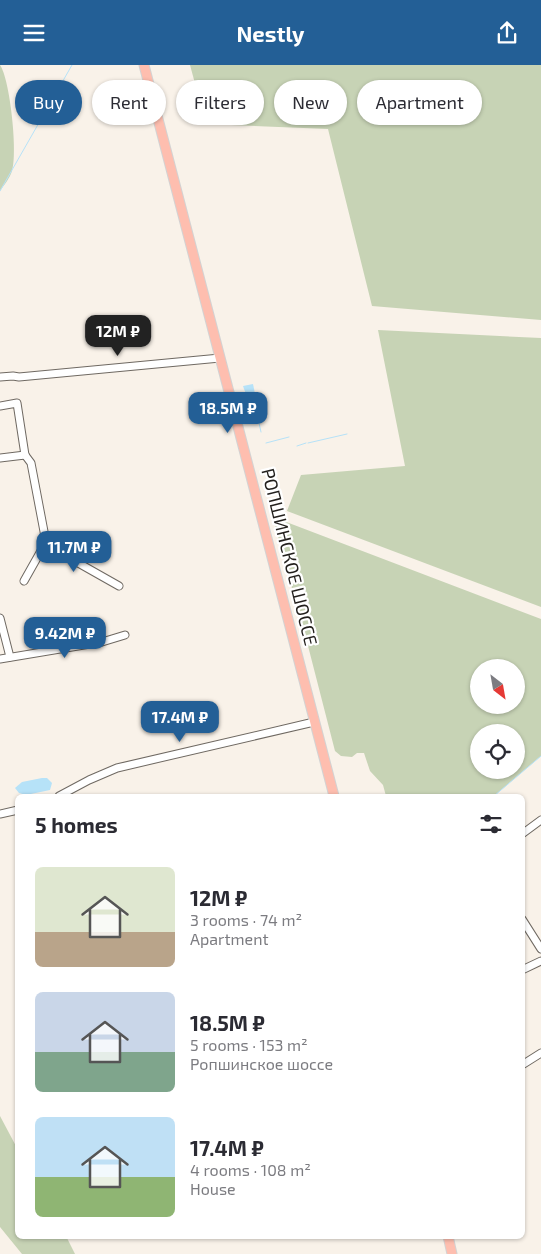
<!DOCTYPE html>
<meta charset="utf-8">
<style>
:root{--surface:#fff;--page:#f2f2f3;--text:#2b2b33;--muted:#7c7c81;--accent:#235f96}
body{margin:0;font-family:"Exo 2",sans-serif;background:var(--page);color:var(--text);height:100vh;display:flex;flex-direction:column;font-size:19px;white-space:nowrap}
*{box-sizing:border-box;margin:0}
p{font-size:16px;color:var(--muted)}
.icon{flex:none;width:28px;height:28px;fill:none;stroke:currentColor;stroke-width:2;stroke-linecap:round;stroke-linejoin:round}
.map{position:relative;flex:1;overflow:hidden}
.panel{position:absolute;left:15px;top:729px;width:510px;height:445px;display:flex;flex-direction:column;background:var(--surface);border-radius:8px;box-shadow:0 1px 4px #0004}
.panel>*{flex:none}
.guide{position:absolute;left:15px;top:15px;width:511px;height:45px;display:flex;gap:10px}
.needle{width:32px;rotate:149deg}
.buttons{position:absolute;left:470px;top:594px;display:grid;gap:10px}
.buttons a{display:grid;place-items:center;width:55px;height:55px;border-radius:50%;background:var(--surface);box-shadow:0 1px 4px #0004;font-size:25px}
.price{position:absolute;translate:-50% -42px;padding:0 11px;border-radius:10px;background:var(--accent);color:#fff;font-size:16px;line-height:32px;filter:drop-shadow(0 1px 2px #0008)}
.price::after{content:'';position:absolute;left:50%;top:30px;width:15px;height:11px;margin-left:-8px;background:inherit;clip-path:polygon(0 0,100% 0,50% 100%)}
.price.on{background:#222;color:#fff}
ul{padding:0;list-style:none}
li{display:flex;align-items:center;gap:15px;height:125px;padding:0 20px}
li span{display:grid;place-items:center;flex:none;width:140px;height:100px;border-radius:8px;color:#555}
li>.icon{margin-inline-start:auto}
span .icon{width:60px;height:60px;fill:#fffc;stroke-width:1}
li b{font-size:21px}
h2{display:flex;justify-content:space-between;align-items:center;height:60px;padding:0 20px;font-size:21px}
.tag{padding:0 18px;border-radius:22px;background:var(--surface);box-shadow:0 1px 4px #0004;font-size:18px;line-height:45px}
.tag.on{background:var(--accent);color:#fff}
header{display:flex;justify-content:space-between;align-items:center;height:65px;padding:0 20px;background:var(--accent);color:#fff;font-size:22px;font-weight:700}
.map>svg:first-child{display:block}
.green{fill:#c7d3b5;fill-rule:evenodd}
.water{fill:#b6e2f8}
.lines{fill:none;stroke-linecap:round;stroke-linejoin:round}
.stream{stroke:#b6e2f8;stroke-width:1}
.minor-casing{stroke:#6f6962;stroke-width:9}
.major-casing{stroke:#d3d2d2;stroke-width:11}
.minor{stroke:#fff;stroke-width:7}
.major{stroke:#febeaf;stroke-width:9}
.labels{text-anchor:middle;stroke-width:4.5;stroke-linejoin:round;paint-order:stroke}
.street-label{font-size:18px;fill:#221f1c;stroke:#fff}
</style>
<header><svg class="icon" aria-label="menu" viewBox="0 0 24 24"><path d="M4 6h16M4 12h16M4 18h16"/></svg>Nestly<svg class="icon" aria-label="share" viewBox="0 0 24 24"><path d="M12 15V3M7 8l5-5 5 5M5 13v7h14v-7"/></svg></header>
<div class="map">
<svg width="541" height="1189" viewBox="0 0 541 1189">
<rect width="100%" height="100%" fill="#f9f2e9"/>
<g class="green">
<path d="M0,0C10,14 18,88 12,106C10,113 4,120 0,126Z"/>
<polygon points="190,0 541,0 541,255 372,241 328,64 206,59"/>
<polygon points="378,265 541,273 541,542 287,446 301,410 405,401"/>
<path d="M281,455L541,554V691L494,731H386L383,720L370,706L364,688H357L352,692L341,691L335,686L307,577L294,539L290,510L275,462ZM479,602H516V640H479ZM479,668H516V705H479Z"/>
<polygon points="0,1051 17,1083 18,1171 66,1171 75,1189 22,1189 0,1162"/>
</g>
<g class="water">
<polygon points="253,319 259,348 253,349 243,321"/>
<polygon points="42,713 47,713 52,718 50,725 26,730 19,728 15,723 22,717"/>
</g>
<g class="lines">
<g class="stream">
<polyline points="0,126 72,0"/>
<polyline points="257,349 261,367"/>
<polyline points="266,378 289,372"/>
<polyline points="308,378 347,369"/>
<polyline points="297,381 306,378"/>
<polyline points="494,731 541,691"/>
</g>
<defs>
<g id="minor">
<polyline points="0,312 13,311 19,312 220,293"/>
<polyline points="0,341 17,338 25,390"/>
<polyline points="25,390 31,398 46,477 50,482 119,521"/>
<polyline points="0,393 25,390"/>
<polyline points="24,516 46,477"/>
<polyline points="0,553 10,592"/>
<polyline points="0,594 102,577 125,570"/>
<polyline points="59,731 89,715 117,703 314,657"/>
<polyline points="0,749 18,745"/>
<polyline points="522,769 541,755"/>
<polyline points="522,854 541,884"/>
<polyline points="522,905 541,896"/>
<polyline points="522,1000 541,988"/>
</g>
<g id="major">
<polyline points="144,0 334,731"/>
<polyline points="448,1171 452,1189"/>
</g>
</defs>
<use href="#minor" class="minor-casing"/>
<use href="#major" class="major-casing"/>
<use href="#minor" class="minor"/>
<use href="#major" class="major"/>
</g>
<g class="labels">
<g class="street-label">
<text transform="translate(289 492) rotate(76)" y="6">РОПШИНСКОЕ ШОССЕ</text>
</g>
</g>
</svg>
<div class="buttons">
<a><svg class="needle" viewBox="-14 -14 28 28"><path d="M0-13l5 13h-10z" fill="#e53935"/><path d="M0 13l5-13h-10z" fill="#7c7c81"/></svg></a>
<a><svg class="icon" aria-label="locate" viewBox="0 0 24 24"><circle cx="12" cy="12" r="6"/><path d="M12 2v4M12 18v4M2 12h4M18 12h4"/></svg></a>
</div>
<b class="price on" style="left:118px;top:292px">12M ₽</b>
<b class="price" style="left:228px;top:369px">18.5M ₽</b>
<b class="price" style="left:74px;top:508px">11.7M ₽</b>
<b class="price" style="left:65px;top:594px">9.42M ₽</b>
<b class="price" style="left:180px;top:678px">17.4M ₽</b>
<div class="guide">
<a class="tag on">Buy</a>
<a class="tag">Rent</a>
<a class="tag">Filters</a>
<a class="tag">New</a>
<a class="tag">Apartment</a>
</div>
<section class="panel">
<h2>5 homes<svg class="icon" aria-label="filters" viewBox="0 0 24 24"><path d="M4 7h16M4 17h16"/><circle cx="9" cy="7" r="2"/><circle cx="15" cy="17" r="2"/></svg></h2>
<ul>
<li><span style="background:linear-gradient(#dfe7d0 65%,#b9a48a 0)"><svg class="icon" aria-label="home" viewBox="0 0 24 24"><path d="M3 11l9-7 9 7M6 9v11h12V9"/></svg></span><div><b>12M ₽</b><p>3 rooms · 74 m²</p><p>Apartment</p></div></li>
<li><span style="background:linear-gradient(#c9d6e8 60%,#7fa58c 0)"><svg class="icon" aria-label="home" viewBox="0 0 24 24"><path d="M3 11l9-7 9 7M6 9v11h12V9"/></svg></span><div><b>18.5M ₽</b><p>5 rooms · 153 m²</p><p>Ропшинское шоссе</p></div></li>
<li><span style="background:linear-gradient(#bfe0f5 60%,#8fb573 0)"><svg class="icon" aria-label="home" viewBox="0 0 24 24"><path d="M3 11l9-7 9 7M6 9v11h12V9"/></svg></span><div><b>17.4M ₽</b><p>4 rooms · 108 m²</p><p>House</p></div></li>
</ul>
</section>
</div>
